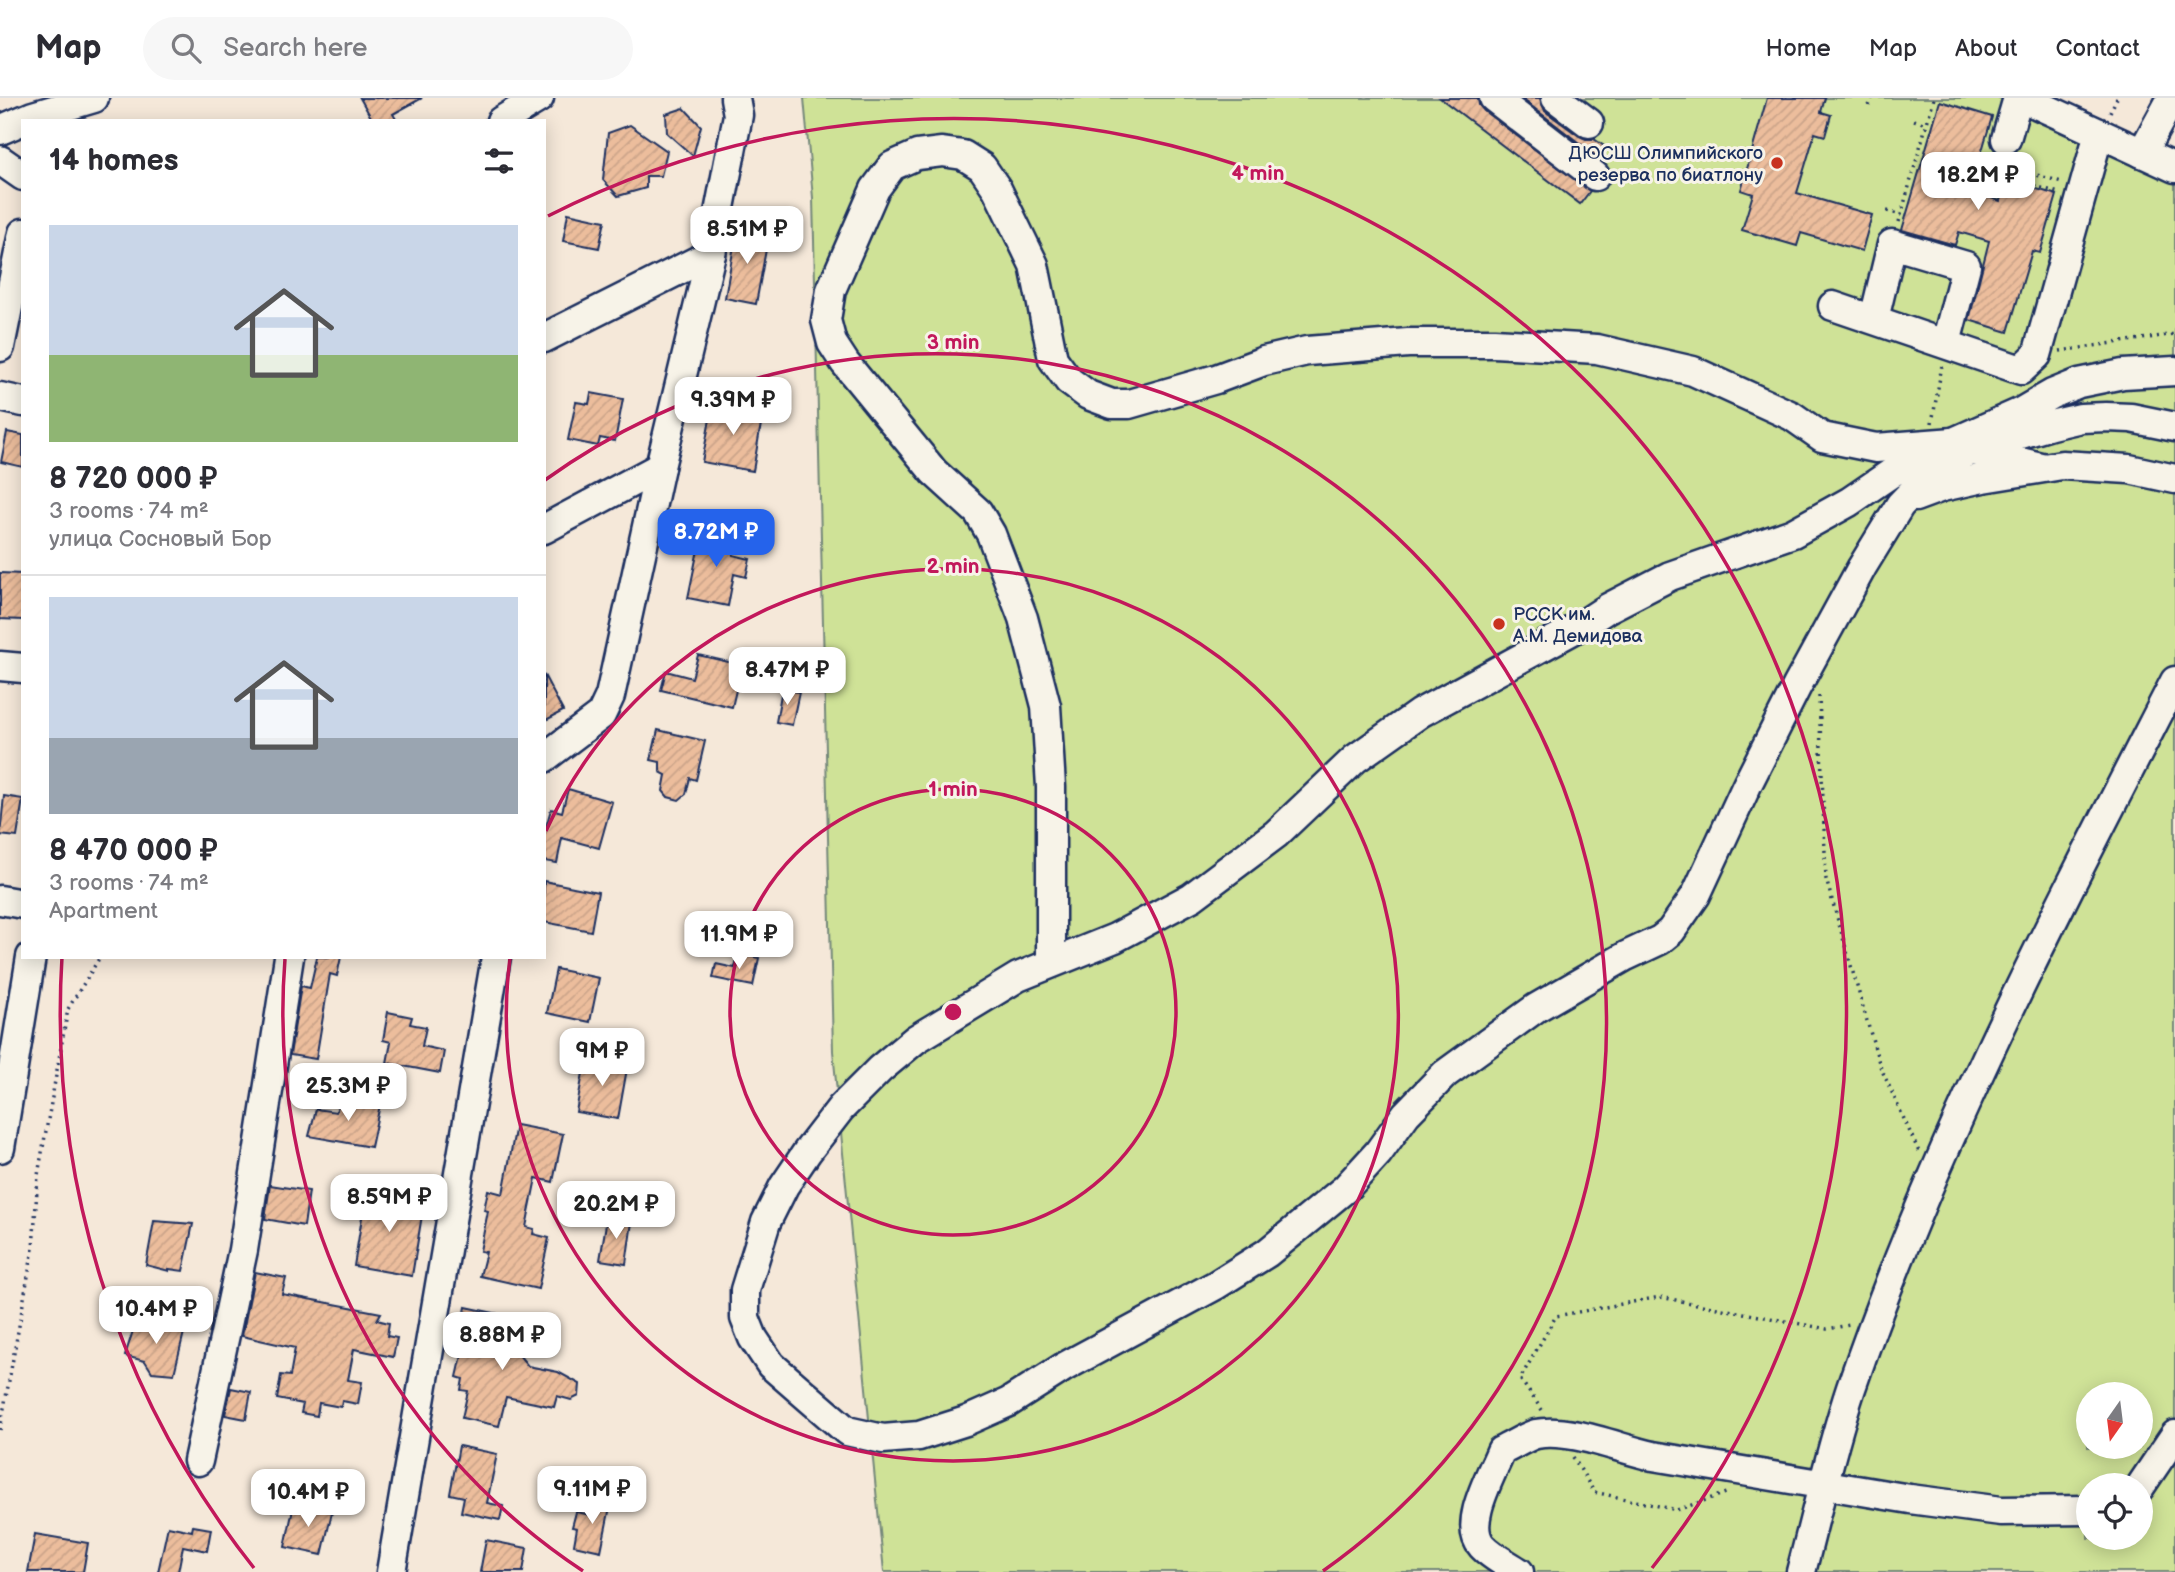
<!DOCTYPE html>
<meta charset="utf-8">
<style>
:root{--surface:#fff;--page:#f7f7f7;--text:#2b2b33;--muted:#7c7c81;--line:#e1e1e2;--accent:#2563eb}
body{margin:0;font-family:"Balsamiq Sans",sans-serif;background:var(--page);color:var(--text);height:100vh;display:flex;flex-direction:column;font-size:26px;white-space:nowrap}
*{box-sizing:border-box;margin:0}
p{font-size:23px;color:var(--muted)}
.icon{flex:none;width:38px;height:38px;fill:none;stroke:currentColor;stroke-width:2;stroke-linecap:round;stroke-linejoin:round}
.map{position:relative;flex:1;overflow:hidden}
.details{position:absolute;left:21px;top:21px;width:525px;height:840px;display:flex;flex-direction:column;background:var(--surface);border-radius:0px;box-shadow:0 4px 18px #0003}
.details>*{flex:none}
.needle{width:46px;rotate:194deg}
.fabs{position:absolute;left:2076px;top:1284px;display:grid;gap:14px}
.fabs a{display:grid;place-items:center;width:77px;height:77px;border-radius:50%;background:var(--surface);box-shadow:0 4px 18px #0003;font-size:35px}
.price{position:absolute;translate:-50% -60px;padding:0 16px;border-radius:14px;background:#fff;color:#222;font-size:23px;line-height:46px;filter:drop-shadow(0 2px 4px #0008)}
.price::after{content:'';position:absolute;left:50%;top:42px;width:21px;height:16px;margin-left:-10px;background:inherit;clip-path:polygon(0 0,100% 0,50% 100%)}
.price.on{background:var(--accent);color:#fff}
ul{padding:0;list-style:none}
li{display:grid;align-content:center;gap:14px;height:371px;padding:0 28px}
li+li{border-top:2px solid var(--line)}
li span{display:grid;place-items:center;height:217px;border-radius:0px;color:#555}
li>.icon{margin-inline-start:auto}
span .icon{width:126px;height:126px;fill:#fffc;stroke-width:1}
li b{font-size:30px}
h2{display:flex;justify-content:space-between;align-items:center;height:84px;padding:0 28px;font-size:30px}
header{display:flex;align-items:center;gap:42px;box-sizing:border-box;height:98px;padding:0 35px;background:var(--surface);border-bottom:2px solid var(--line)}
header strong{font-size:33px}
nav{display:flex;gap:38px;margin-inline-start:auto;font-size:24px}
.search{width:490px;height:63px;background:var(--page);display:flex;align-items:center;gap:18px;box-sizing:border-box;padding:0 24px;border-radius:38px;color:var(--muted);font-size:26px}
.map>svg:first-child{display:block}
.pitch{fill:#cfe297;stroke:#75887a;stroke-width:2;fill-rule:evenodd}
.building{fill:url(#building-hatch);stroke:#1b2f5e;stroke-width:2}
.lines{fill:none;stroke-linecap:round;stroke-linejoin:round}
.minor-casing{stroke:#1b2f5e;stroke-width:33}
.path{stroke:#1b2f5e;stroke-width:3.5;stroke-dasharray:2 5;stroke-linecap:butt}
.minor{stroke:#f7f3e8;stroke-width:28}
.ring{fill:none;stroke:#c2185b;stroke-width:3.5}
.poi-dot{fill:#c8321e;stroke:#f7f3e8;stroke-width:2.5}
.labels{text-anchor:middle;stroke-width:6;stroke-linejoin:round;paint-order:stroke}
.poi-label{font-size:19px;fill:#1b2f5e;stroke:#f7f3e8;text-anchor:end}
.centre{fill:#c2185b;stroke:#f7f3e8;stroke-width:3.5}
.ring-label{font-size:21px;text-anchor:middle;font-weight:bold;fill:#c2185b;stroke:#f7f3e8;stroke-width:6;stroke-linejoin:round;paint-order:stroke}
</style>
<header>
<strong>Map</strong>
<div class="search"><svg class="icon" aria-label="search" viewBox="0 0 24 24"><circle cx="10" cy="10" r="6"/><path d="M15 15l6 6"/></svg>Search here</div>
<nav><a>Home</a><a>Map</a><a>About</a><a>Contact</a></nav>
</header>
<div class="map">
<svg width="2175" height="1474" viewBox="0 0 2175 1474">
<defs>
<pattern id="building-hatch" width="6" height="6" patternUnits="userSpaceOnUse" patternTransform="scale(1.75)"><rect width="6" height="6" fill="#ecbd9c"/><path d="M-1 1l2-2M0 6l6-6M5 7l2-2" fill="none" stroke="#caa389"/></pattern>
</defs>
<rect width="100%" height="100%" fill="#f5e8d9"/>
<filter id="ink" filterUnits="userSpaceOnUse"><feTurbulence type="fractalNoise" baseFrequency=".0143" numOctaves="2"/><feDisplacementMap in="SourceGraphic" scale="14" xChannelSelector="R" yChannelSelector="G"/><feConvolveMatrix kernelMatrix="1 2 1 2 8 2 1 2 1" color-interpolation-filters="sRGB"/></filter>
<g filter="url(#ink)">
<path class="pitch" d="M804,0H2013L2175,79V1474H884L833,953L813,100ZM2088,1297H2140V1349H2088ZM2088,1388H2140V1440H2088Z"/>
<g class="building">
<polygon points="360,0 422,0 393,16 397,23 373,23"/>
<polygon points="1440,0 1478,0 1479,7 1484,13 1590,93 1580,106"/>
<polygon points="1521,0 1540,0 1545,13 1579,38 1586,41 1594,41 1604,48 1596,58"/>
<polygon points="1767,0 1825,0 1821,14 1831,17 1825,38 1815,35 1797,95 1872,117 1862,153 1801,135 1797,148 1742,132 1753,96 1741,92"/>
<polygon points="1940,3 1992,19 1970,93 2000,103 2006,82 2057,97 2040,155 2032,153 2008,234 1969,222 1989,143 1959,134 1955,147 1902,132"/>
<polygon points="684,10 701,28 693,58 667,35 666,16"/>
<polygon points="630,27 667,53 661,78 646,78 646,90 618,98 603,82 608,35"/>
<polygon points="568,115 605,123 599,150 563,143"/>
<polygon points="737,130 769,135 756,206 725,200"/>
<polygon points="591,295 623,301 615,343 600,340 598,348 568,342 576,304 589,306"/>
<polygon points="713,305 763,314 753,373 702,364"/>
<polygon points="7,334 23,337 23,369 1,364"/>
<polygon points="702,432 737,439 733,457 750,461 746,479 734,476 728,508 688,500"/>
<polygon points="0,475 23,476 23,522 0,521"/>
<polygon points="698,557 742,567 732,609 661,592 666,573 692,580"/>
<polygon points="544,577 563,613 544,623"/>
<polygon points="782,591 799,594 792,627 776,624"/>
<polygon points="658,632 705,643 696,682 690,680 686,696 679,702 668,699 663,693 666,677 660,674 660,664 651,662"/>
<polygon points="568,691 612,704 599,750 562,740 557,765 544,763 544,736 551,711 562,714"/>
<polygon points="4,698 23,701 17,739 0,737"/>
<polygon points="544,783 598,794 591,833 544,824"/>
<polygon points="738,856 759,860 753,888 713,880 716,866 735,870"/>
<polygon points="317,859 341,859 337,878 330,876 316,961 290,957 301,888 310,890"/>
<polygon points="556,871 599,880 590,924 547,915"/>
<polygon points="388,914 412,919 410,926 426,929 422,948 444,953 440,975 387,965 391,944 383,942"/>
<polygon points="586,958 628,965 618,1021 576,1014"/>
<polygon points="362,999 381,1002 371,1049 309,1038 316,1011 336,1014 339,1005 362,1009"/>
<polygon points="516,1027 563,1036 553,1084 536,1080 526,1129 534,1131 533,1136 549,1140 538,1191 480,1178 486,1154 480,1153 488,1113 484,1112 488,1092 503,1096"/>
<polygon points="270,1087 309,1093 304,1128 265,1121"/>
<polygon points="366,1095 424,1105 412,1178 354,1168"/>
<polygon points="607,1120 632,1124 626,1166 600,1162"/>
<polygon points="154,1123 193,1126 183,1173 169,1171 169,1173 146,1167"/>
<polygon points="255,1174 286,1180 282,1196 381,1215 377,1222 389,1225 387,1238 397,1240 393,1259 354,1251 348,1282 362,1284 358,1306 342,1303 341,1309 319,1305 317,1318 301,1315 303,1306 277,1301 281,1277 290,1278 295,1250 242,1238"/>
<polygon points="466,1209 508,1218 501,1254 519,1257 528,1268 558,1274 580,1286 579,1298 571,1302 557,1298 554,1309 506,1299 499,1328 462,1320 468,1293 461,1292 463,1281 457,1279 466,1240 460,1239"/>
<polygon points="136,1223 185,1230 174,1276 152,1274 145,1263 125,1258"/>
<polygon points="231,1290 251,1294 246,1321 225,1317"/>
<polygon points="459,1348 497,1356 487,1405 503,1408 500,1422 461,1414 464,1399 450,1396"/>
<polygon points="595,1400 611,1404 601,1453 574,1447 577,1430 572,1429 576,1414 591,1417"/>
<polygon points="294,1406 332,1414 322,1457 285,1449"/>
<polygon points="168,1428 192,1433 193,1428 211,1431 207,1453 183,1448 178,1474 158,1474"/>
<polygon points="35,1436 88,1445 83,1474 28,1474"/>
<polygon points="486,1442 527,1450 523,1474 480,1474"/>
</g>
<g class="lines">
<defs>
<g id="minor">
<polyline points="1494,0 1595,78"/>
<polyline points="1556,0 1589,25"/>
<polyline points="2023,0 2175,70"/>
<polyline points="501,23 539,0"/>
<polyline points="0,32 33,18 94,0"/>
<polyline points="2006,41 2018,0"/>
<polyline points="2142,55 2172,0"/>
<polyline points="0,62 23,78"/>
<polyline points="1833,208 2021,272 2037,257 2099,35"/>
<polyline points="1874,221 1892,146 1966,168 1946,245"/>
<polyline points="544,240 711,156"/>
<polyline points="0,249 23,135"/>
<polyline points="2175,273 2123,276 2079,285 2052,296 2021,314 1906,365 1849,404 1793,435 1670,478 1608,510 1582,527 1420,615 1355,661 1276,736 1192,799 1115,840 1018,879 916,941 880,971 841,1010 807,1054 784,1088 766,1124 745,1192 745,1220 753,1240 771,1267 847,1333 883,1341 919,1338 966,1323 1009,1304 1064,1269 1216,1187 1267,1155 1346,1090 1378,1055 1406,1016 1445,976 1536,910 1626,858 1660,842 1671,833 1696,797 1747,687 1797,588 1862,469 1900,407 1924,382 1960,358 1988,346 2051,327 2081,320 2106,319 2131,320 2175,329"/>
<polyline points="0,299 23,304"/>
<polyline points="1915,399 1942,389 1983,380 2062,367 2129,371 2175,381"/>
<polyline points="544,431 660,369"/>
<polyline points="0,568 23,570"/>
<polyline points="544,660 601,617 610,598 660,369 711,156 738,17 735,0"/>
<polyline points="0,802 23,806"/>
<polyline points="1051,865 1051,689 1046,608 1023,520 991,436 978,414 934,374 845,265 832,245 826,222 831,192 875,91 892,68 917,57 942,54 963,57 982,69 997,91 1034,167 1053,261 1069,283 1088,297 1112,306 1129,306 1216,281 1264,263 1307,253 1408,245 1494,245 1597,251 1693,273 1792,318 1822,339 1876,350 1954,344 1974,353 2041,369"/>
<polyline points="0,1050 31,859"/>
<polyline points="198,1363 243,1152 289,859"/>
<polyline points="2140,1389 2175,1337"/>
<polyline points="391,1474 496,859"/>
<path d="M1519,1474C1507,1466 1491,1458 1482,1448C1462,1426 1492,1376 1501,1353C1512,1348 1525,1339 1536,1336C1569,1329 1620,1351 1653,1358L1910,1401L2001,1413L2088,1412"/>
<path d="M1801,1474C1817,1413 1831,1350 1851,1290C1935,1044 2057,813 2175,583"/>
</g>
</defs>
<use href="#minor" class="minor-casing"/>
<g class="path">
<polyline points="1869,8 1872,0"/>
<polyline points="2110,14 2117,0"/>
<polyline points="1914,22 1926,26"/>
<polyline points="1997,66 2062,84"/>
<polyline points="1994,76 2059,95"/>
<polyline points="1986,98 1997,66"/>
<polyline points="1887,113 1901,117"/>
<polyline points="1899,124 1934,0"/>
<polyline points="2060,253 2175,236"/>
<polyline points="1932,325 1942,267"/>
<polyline points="1819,598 1826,781 1880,968 1919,1054"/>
<polyline points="1542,1312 1520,1281 1556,1218 1660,1199 1827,1231 1850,1227"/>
<polyline points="0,1332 33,1151 38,1077 68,911 100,859"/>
<polyline points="1573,1359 1594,1394 1677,1412 1726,1395"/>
</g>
<use href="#minor" class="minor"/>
</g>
</g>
<g class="ring">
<circle cx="953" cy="914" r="223"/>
<path d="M546 733A446 446 0 1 1 510 860"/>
<path d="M583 1473A670 670 0 0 1 285 861M545 382A670 670 0 1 1 1323 1473"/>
<path d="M254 1470A893 893 0 0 1 62 859M548 118A893 893 0 0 1 1652 1470"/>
</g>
<g class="poi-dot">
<circle cx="1777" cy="65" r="7"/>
<circle cx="1499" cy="526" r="7"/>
</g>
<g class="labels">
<g class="poi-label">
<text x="1763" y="61">ДЮСШ Олимпийского<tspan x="1763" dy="22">резерва по биатлону</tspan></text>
<text x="1513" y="522" text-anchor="start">РССК им.<tspan x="1513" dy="22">А.М. Демидова</tspan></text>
</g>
</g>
<circle cx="953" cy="914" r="10" class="centre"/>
<g class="ring-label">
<text x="1258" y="82">4 min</text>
<text x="953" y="251">3 min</text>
<text x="953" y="475">2 min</text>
<text x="953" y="698">1 min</text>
</g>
</svg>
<div class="fabs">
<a><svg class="needle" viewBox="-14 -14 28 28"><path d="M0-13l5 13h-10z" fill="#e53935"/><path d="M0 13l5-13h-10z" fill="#7c7c81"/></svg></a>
<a><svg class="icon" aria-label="locate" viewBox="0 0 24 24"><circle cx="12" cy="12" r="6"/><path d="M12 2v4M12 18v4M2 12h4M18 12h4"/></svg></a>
</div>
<b class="price" style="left:1978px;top:114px">18.2M ₽</b>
<b class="price" style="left:747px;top:168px">8.51M ₽</b>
<b class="price" style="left:733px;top:339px">9.39M ₽</b>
<b class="price on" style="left:716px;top:471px">8.72M ₽</b>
<b class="price" style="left:787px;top:609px">8.47M ₽</b>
<b class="price" style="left:739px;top:873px">11.9M ₽</b>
<b class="price" style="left:602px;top:990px">9M ₽</b>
<b class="price" style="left:348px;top:1025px">25.3M ₽</b>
<b class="price" style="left:389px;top:1136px">8.59M ₽</b>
<b class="price" style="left:616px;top:1143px">20.2M ₽</b>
<b class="price" style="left:156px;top:1248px">10.4M ₽</b>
<b class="price" style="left:502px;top:1274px">8.88M ₽</b>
<b class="price" style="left:592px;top:1428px">9.11M ₽</b>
<b class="price" style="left:308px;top:1431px">10.4M ₽</b>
<section class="details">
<h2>14 homes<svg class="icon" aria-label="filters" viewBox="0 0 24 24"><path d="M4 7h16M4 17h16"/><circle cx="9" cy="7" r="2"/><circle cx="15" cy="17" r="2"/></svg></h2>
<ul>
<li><span style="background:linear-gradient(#c9d6e8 60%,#8fb573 0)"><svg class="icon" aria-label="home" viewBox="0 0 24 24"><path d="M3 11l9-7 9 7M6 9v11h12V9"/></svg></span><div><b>8 720 000 ₽</b><p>3 rooms · 74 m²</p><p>улица Сосновый Бор</p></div></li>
<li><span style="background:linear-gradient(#c9d6e8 65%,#9aa5b1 0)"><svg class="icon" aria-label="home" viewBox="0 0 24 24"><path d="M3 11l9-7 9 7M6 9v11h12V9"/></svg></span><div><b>8 470 000 ₽</b><p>3 rooms · 74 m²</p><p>Apartment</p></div></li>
</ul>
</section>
</div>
